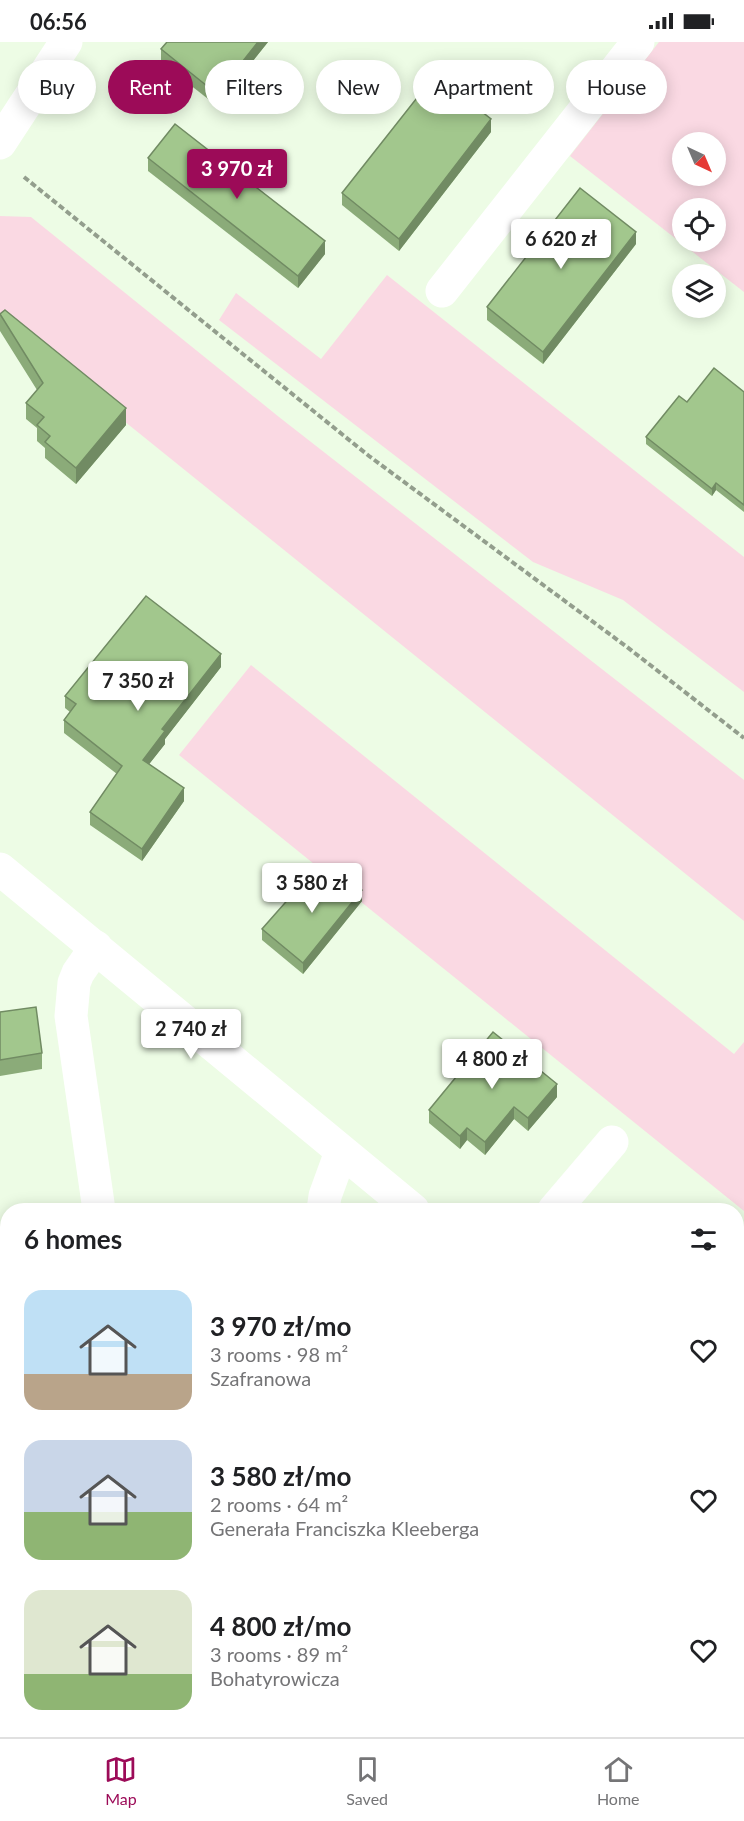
<!DOCTYPE html>
<meta charset="utf-8">
<style>
:root{--surface:#fff;--page:#f6f6f6;--text:#202124;--muted:#757577;--line:#e0e0e0;--accent:#9c0b58}
body{margin:0;font-family:Lato,sans-serif;background:var(--page);color:var(--text);height:100vh;display:flex;flex-direction:column;font-size:22px;white-space:nowrap}
*{box-sizing:border-box;margin:0}
p{font-size:20px;color:var(--muted)}
.icon{flex:none;width:33px;height:33px;fill:none;stroke:currentColor;stroke-width:2;stroke-linecap:round;stroke-linejoin:round}
.map{position:relative;flex:1;overflow:hidden}
.details{position:absolute;left:0px;top:1161px;width:744px;height:534px;display:flex;flex-direction:column;background:var(--surface);border-radius:24px 24px 0 0;box-shadow:0 3px 15px #0003}
.details>*{flex:none}
.guide{position:absolute;left:18px;top:18px;width:708px;height:54px;display:flex;gap:12px}
.needle{width:39px;rotate:136deg}
.buttons{position:absolute;left:672px;top:90px;display:grid;gap:12px}
.buttons a{display:grid;place-items:center;width:54px;height:54px;border-radius:50%;background:var(--surface);box-shadow:0 3px 15px #0003;font-size:30px}
.price{position:absolute;translate:-50% -51px;padding:0 14px;border-radius:6px;background:#fff;color:#222;font-size:20px;line-height:39px;filter:drop-shadow(0 2px 3px #0008)}
.price::after{content:'';position:absolute;left:50%;top:36px;width:18px;height:14px;margin-left:-9px;background:inherit;clip-path:polygon(0 0,100% 0,50% 100%)}
.price.on{background:var(--accent);color:#fff}
ul{padding:0;list-style:none}
li{display:flex;align-items:center;gap:18px;height:150px;padding:0 24px}
li span{display:grid;place-items:center;flex:none;width:168px;height:120px;border-radius:18px;color:#555}
li>.icon{margin-inline-start:auto}
span .icon{width:72px;height:72px;fill:#fffc;stroke-width:1}
li b{font-size:26px}
h2{display:flex;justify-content:space-between;align-items:center;height:72px;padding:0 24px;font-size:26px}
.pill{padding:0 21px;border-radius:27px;background:var(--surface);box-shadow:0 3px 15px #0003;font-size:21px;line-height:54px}
.pill.on{background:var(--accent);color:#fff}
.status{display:flex;justify-content:space-between;align-items:center;height:42px;padding:0 30px;background:var(--surface);direction:ltr}
.status svg{height:16px;fill:currentColor}
.dock{display:flex;justify-content:space-around;align-items:center;height:84px;border-top:2px solid var(--line);background:var(--surface);font-size:16px;color:var(--muted)}
.dock a{display:grid;justify-items:center;gap:3px}
.dock .on{color:var(--accent)}
.map>svg:first-child{display:block}
.built{fill:#def1d3}
.green{fill:#fad9e3;fill-rule:evenodd}
.lines{fill:none;stroke-linecap:round;stroke-linejoin:round}
.path{stroke:#939e8d;stroke-width:4;stroke-dasharray:6 3;stroke-linecap:butt}
.minor{stroke:#fff;stroke-width:33}
.wall{fill:#8bab79}
.shaded-wall{fill:#718b63}
.building{fill:#a2c78d;stroke:#718b63;stroke-width:1.5}
</style>
<div class="status"><b>06:56</b><svg viewBox="0 0 49 12"><path d="M0 12V9h3v3zM5 12V6h3v6zM10 12V3h3v9zM15 12V0h3v12zM26 1h20v11H26zM47 4h2v5h-2z"/></svg></div>
<div class="map">
<svg width="744" height="1695" viewBox="0 0 744 1695">
<rect width="100%" height="100%" fill="#edfce5"/>
<polygon class="built" points="737,1508 744,1558 744,1695 406,1695 405,1688 736,1688"/>
<g class="green">
<path d="M659,0H744V250L570,114ZM716,100V134H682V100ZM716,166V200H682V166Z"/>
<polygon points="0,174 31,175 279,375 744,738 744,879 0,279"/>
<polygon points="387,233 744,515 744,650 623,558 533,520 219,278 236,251 321,317"/>
<polygon points="251,623 734,1012 744,1000 744,1169 179,713"/>
<polygon points="744,1447 744,1558 737,1508 736,1485"/>
</g>
<g class="lines">
<polyline class="path" points="24,135 369,414 627,605 744,696"/>
<g class="minor">
<polyline points="0,101 66,0"/>
<polyline points="442,249 638,0"/>
<polyline points="0,827 413,1168"/>
<polyline points="96,905 78,931 74,941 71,974 99,1168"/>
<polyline points="323,1168 325,1154 341,1110"/>
<polyline points="554,1168 612,1100"/>
<polyline points="391,1688 392,1695"/>
</g>
</g>
<g class="wall">
<polygon points="167,0 268,0 217,64 161,20 161,7"/>
<polygon points="491,90 399,209 342,163 342,151"/>
<polygon points="148,116 325,212 298,246 148,129"/>
<polygon points="636,202 543,322 487,278 487,265"/>
<polygon points="0,272 126,383 76,442 45,416 45,406 37,399 37,386 26,377 26,361 37,348 0,289"/>
<polygon points="744,350 744,470 716,448 712,454 646,402 646,395 687,360"/>
<polygon points="221,625 165,697 165,702 149,722 184,759 142,819 90,783 90,770 117,732 64,691 64,678 70,670 65,666 65,654"/>
<polygon points="309,854 362,859 303,932 262,898 262,887"/>
<polygon points="0,970 42,1011 42,1027 0,1034"/>
<polygon points="557,1055 528,1089 514,1077 485,1113 467,1098 460,1107 429,1081 429,1068"/>
<polygon points="8,1189 8,1288 0,1289 0,1190"/>
<polygon points="744,1262 744,1344 738,1340 736,1343"/>
<polygon points="8,1429 8,1446 5,1445 5,1432"/>
</g>
<g class="shaded-wall">
<polygon points="258,0 268,0 217,64 217,52"/>
<polygon points="491,77 491,90 399,209 399,197"/>
<polygon points="636,190 636,202 543,322 543,310"/>
<polygon points="325,199 325,212 298,246 298,234"/>
<polygon points="126,366 126,383 76,442 76,426"/>
<polygon points="716,441 716,448 712,454 712,447"/>
<polygon points="221,612 221,625 165,697 165,702 143,730 143,718 162,687"/>
<polygon points="184,746 184,759 142,819 142,807"/>
<polygon points="362,848 362,859 303,932 303,921"/>
<polygon points="557,1042 557,1055 528,1089 528,1076"/>
<polygon points="514,1065 514,1077 485,1113 485,1100"/>
<polygon points="467,1086 467,1098 460,1107 460,1094"/>
<polygon points="738,1328 738,1340 736,1343 736,1330"/>
</g>
<g class="building">
<polygon points="167,0 258,0 217,52 161,7"/>
<polygon points="435,33 491,77 399,197 342,151"/>
<polygon points="175,82 325,199 298,234 148,116"/>
<polygon points="580,146 636,190 543,310 487,265"/>
<polygon points="5,268 126,366 76,426 45,400 50,394 37,383 44,375 26,361 43,341 0,272"/>
<polygon points="714,326 744,350 744,463 716,441 712,447 646,395 679,354 687,360"/>
<polygon points="146,554 221,612 162,687 165,689 143,718 184,746 142,807 90,770 122,724 64,678 76,662 65,654"/>
<polygon points="333,824 362,848 303,921 262,887 299,845 309,854"/>
<polygon points="36,965 42,1011 0,1018 0,970"/>
<polygon points="493,990 557,1042 528,1076 514,1065 485,1100 467,1086 460,1094 429,1068"/>
<polygon points="8,1189 8,1275 0,1277 0,1190"/>
<polygon points="736,1256 744,1262 744,1332 738,1328 736,1330"/>
</g>
</svg>
<div class="buttons">
<a><svg class="needle" viewBox="-14 -14 28 28"><path d="M0-13l5 13h-10z" fill="#e53935"/><path d="M0 13l5-13h-10z" fill="#757577"/></svg></a>
<a><svg class="icon" aria-label="locate" viewBox="0 0 24 24"><circle cx="12" cy="12" r="6"/><path d="M12 2v4M12 18v4M2 12h4M18 12h4"/></svg></a>
<a><svg class="icon" aria-label="layers" viewBox="0 0 24 24"><path d="M12 4l9 5-9 5-9-5zM3 14l9 5 9-5"/></svg></a>
</div>
<b class="price on" style="left:237px;top:158px">3 970 zł</b>
<b class="price" style="left:561px;top:228px">6 620 zł</b>
<b class="price" style="left:138px;top:670px">7 350 zł</b>
<b class="price" style="left:312px;top:872px">3 580 zł</b>
<b class="price" style="left:191px;top:1018px">2 740 zł</b>
<b class="price" style="left:492px;top:1048px">4 800 zł</b>
<div class="guide">
<a class="pill">Buy</a>
<a class="pill on">Rent</a>
<a class="pill">Filters</a>
<a class="pill">New</a>
<a class="pill">Apartment</a>
<a class="pill">House</a>
</div>
<section class="details">
<h2>6 homes<svg class="icon" aria-label="filters" viewBox="0 0 24 24"><path d="M4 7h16M4 17h16"/><circle cx="9" cy="7" r="2"/><circle cx="15" cy="17" r="2"/></svg></h2>
<ul>
<li><span style="background:linear-gradient(#bfe0f5 70%,#b9a48a 0)"><svg class="icon" aria-label="home" viewBox="0 0 24 24"><path d="M3 11l9-7 9 7M6 9v11h12V9"/></svg></span><div><b>3 970 zł/mo</b><p>3 rooms · 98 m²</p><p>Szafranowa</p></div><svg class="icon" aria-label="heart" viewBox="0 0 24 24"><path d="M12 20l-8-8c-3-5 5-10 8-4 3-6 11-1 8 4z"/></svg></li>
<li><span style="background:linear-gradient(#c9d6e8 60%,#8fb573 0)"><svg class="icon" aria-label="home" viewBox="0 0 24 24"><path d="M3 11l9-7 9 7M6 9v11h12V9"/></svg></span><div><b>3 580 zł/mo</b><p>2 rooms · 64 m²</p><p>Generała Franciszka Kleeberga</p></div><svg class="icon" aria-label="heart" viewBox="0 0 24 24"><path d="M12 20l-8-8c-3-5 5-10 8-4 3-6 11-1 8 4z"/></svg></li>
<li><span style="background:linear-gradient(#dfe7d0 70%,#8fb573 0)"><svg class="icon" aria-label="home" viewBox="0 0 24 24"><path d="M3 11l9-7 9 7M6 9v11h12V9"/></svg></span><div><b>4 800 zł/mo</b><p>3 rooms · 89 m²</p><p>Bohatyrowicza</p></div><svg class="icon" aria-label="heart" viewBox="0 0 24 24"><path d="M12 20l-8-8c-3-5 5-10 8-4 3-6 11-1 8 4z"/></svg></li>
</ul>
</section>
</div>
<nav class="dock">
<a class="on"><svg class="icon" aria-label="map" viewBox="0 0 24 24"><path d="M3 6l6-2 6 2 6-2v14l-6 2-6-2-6 2zM9 4v14M15 6v14"/></svg>Map</a>
<a><svg class="icon" aria-label="saved" viewBox="0 0 24 24"><path d="M7 4h10v16l-5-4-5 4z"/></svg>Saved</a>
<a><svg class="icon" aria-label="home" viewBox="0 0 24 24"><path d="M3 11l9-7 9 7M6 9v11h12V9"/></svg>Home</a>
</nav>
